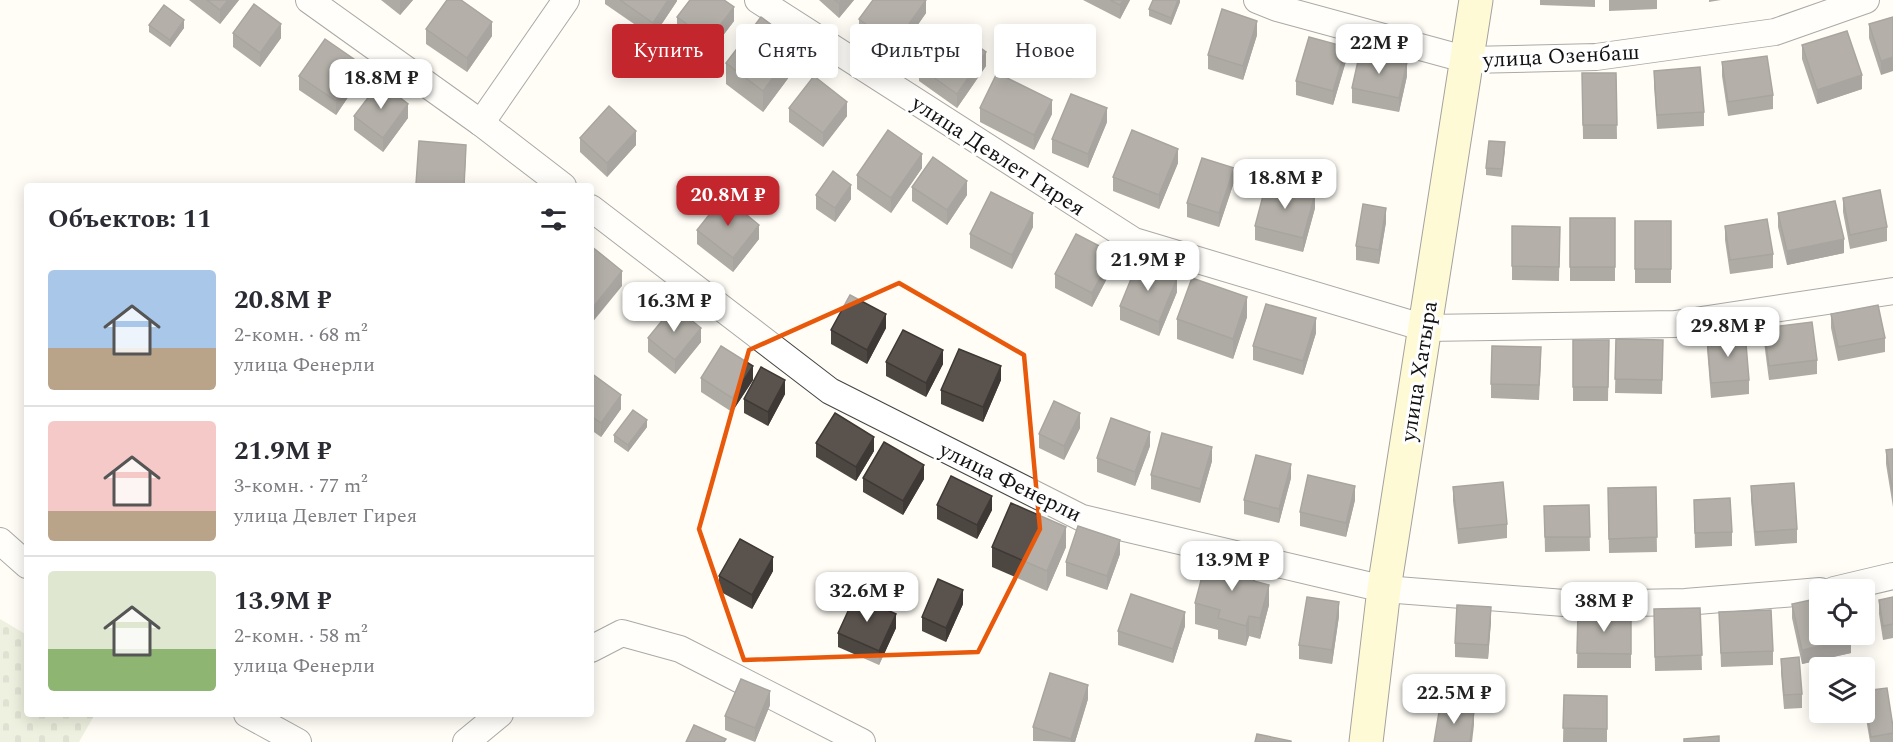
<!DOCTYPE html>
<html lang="ru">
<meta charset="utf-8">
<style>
:root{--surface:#fff;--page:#f2f2f3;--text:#2b2b33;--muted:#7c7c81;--line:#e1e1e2;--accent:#c4262e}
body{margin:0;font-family:Spectral,serif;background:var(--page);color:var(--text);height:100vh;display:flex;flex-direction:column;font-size:22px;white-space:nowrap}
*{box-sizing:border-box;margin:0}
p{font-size:20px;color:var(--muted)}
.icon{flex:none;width:33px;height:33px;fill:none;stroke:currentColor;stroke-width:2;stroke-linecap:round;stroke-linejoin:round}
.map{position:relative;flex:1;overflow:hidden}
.drawer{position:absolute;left:24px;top:183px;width:570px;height:534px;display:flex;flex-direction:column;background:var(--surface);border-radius:6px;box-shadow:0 3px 15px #0003}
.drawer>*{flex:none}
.guide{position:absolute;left:612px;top:24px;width:570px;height:54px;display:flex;gap:12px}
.tools{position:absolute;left:1809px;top:579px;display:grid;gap:12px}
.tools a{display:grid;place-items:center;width:66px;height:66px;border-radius:6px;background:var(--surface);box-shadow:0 3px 15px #0003;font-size:30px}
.price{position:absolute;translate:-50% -51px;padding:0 14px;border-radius:12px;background:#fff;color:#222;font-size:20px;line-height:39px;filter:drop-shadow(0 2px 3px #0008)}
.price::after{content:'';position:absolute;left:50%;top:36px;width:18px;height:14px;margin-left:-9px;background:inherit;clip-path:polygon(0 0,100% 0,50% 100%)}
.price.active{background:var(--accent);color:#fff}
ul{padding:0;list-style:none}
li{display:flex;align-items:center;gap:18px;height:150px;padding:0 24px}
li+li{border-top:2px solid var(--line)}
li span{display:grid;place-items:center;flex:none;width:168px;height:120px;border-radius:6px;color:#555}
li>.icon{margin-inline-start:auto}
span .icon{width:72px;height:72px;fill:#fffc;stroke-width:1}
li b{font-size:26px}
h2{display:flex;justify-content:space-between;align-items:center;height:72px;padding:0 24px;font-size:26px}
.tag{padding:0 21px;border-radius:6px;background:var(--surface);box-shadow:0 3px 15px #0003;font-size:21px;line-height:54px}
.tag.active{background:var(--accent);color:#fff}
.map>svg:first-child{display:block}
.cemetery{fill:url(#cemetery-stones)}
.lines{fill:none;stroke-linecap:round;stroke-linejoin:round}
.street-casing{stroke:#444;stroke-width:28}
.secondary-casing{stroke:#333;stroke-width:35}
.street{stroke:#fff;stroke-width:26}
.secondary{stroke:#fff6b0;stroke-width:33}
.wall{fill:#4d4742}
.shaded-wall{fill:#3f3936}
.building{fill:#5a524d;stroke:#3f3936;stroke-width:1.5}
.marked{fill:none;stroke:#e8590c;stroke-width:4.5;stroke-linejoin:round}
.labels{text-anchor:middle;stroke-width:6;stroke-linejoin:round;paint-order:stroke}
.street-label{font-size:22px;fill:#111;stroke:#fff}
</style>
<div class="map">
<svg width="1893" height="742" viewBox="0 0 1893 742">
<defs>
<pattern id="cemetery-stones" width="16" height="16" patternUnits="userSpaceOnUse" patternTransform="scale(1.5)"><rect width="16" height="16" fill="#d9e3c4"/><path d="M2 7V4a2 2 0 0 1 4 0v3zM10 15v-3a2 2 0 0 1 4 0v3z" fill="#b9c2a7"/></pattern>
</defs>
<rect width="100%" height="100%" fill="#fffdf5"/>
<polygon class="cemetery" points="0,619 27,635 27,714 95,714 79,742 0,742"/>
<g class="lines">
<defs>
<g id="street">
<polyline points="309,0 481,123 563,186"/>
<polyline points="758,0 1134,241 1425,328 1675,324 1893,291"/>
<polyline points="1257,0 1277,8 1468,60 1596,57 1775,32 1866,0"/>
<polyline points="481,123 566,0"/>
<polyline points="591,208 830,391 1082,518 1384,589 1577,604 1685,602 1820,591"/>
<polyline points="0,541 27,565"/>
<polyline points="1834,590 1893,576"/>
<polyline points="591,649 622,633 680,649 862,742"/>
<polyline points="247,714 298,742"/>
<polyline points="466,742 500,714"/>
</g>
<polyline id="secondary" points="1366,742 1384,589 1476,0"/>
</defs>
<use href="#street" class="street-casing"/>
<use href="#secondary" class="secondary-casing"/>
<use href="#street" class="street"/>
<use href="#secondary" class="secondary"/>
</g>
<g class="wall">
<polygon points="189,0 239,0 220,24"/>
<polygon points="381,0 413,0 400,15"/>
<polygon points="605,0 677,0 677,1 653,37 605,4"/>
<polygon points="819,0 854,0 839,18"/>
<polygon points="926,0 926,13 894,59 859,34 859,19"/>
<polygon points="1083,0 1130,0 1120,19"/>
<polygon points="1180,0 1180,2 1171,25 1149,16 1149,9"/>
<polygon points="1540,0 1595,0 1595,7 1540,5"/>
<polygon points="1609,0 1657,0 1657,9 1609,11"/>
<polygon points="1709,0 1721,0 1709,2"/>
<polygon points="677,17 734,21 709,54 677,31"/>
<polygon points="1893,17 1881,75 1869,38 1869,24"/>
<polygon points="149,25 184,28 170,47 149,32"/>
<polygon points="426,29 492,36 467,72 426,44"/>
<polygon points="233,33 281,38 260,67 233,47"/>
<polygon points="1257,35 1243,80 1208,69 1208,55"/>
<polygon points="1802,45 1862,89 1817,104 1802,59"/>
<polygon points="1346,61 1333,105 1296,95 1296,81"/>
<polygon points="1722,62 1773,95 1773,109 1728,116 1722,76"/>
<polygon points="726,63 798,65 763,112 726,84"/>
<polygon points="986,66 957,108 919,81 919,67"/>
<polygon points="1654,71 1704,112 1704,126 1657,129 1654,85"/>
<polygon points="1582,73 1616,73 1617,139 1583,139"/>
<polygon points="299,76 361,78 336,115 299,90"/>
<polygon points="1407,76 1399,112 1352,103 1352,88"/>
<polygon points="789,108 847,116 823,147 789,122"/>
<polygon points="980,108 1052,114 1034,150 980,122"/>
<polygon points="354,116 408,118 383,152 354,130"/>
<polygon points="1107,122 1088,168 1052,153 1052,139"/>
<polygon points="580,138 636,145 607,177 580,152"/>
<polygon points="419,141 466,159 464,186 416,186"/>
<polygon points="1505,150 1502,177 1486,175 1486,168"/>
<polygon points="1178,163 1159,209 1113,191 1113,177"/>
<polygon points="922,168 891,213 857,189 857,175"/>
<polygon points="1234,182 1219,227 1187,217 1187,203"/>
<polygon points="912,187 967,195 947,225 912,201"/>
<polygon points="816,195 851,199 835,222 816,209"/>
<polygon points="1843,198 1887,227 1887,241 1850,249 1843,212"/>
<polygon points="1315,208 1303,252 1255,240 1255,226"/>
<polygon points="1778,213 1844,253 1787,265 1778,227"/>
<rect x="1570" y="218" width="45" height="63"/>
<rect x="1635" y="221" width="36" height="62"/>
<polygon points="1386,222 1379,264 1356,260 1356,246"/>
<polygon points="1512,226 1560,227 1559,281 1512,280"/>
<polygon points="1725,226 1773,254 1773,268 1730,274 1725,240"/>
<polygon points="1033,227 1012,269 970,248 970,234"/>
<polygon points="697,230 759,239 733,272 697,244"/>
<polygon points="1113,267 1092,307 1055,288 1055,274"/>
<polygon points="1177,292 1159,336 1120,320 1120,306"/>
<polygon points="1831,314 1885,338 1885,352 1838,361 1831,328"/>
<polygon points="1247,317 1233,359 1177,339 1177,319"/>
<polygon points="886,328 867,364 831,344 831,330"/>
<polygon points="1764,328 1817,360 1817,374 1769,380 1764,342"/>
<polygon points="1316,333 1303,375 1253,360 1253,346"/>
<polygon points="1707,335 1749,380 1749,394 1711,398 1707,349"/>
<polygon points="648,338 701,342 675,374 648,352"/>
<polygon points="1616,339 1663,340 1662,394 1615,393"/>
<polygon points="1573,340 1609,340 1608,401 1573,401"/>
<polygon points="1541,361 1539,400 1491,398 1491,384"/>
<polygon points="886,362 943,364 926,397 886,376"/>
<polygon points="591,373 621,409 601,437 591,430"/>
<polygon points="701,378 753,380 732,412 701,392"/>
<polygon points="1001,380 983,422 941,404 941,390"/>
<polygon points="785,394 768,426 744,413 744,399"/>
<polygon points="647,427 628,452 614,442 614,435"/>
<polygon points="1080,428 1064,460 1039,448 1039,434"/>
<polygon points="816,443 874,451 856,481 816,457"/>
<polygon points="1150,446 1135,486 1097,472 1097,458"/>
<polygon points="1893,449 1893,507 1886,464 1886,450"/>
<polygon points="1212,461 1200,503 1151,489 1151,475"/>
<polygon points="863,478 924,479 903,515 863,492"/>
<polygon points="1291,478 1279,523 1244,514 1244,500"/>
<polygon points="1751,486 1797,529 1797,543 1755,546 1751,500"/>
<polygon points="1453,487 1507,524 1507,538 1458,544 1453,501"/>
<polygon points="1656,487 1657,552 1609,553 1608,488"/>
<polygon points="1355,500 1346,537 1300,526 1300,512"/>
<polygon points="1694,500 1732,532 1732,546 1695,548"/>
<polygon points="937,505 992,510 977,539 937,519"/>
<polygon points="1589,505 1590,551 1545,552 1544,506"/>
<polygon points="992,547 1066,547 1047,591 992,567"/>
<polygon points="1120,554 1107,590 1066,576 1066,562"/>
<polygon points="773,571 752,609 719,591 719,576"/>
<polygon points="1256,581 1269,605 1260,639 1249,636 1246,646 1218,639 1218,630 1195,624 1195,603"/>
<polygon points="1893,597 1893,638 1883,640 1879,614 1879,600"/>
<polygon points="963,604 946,642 922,631 922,617"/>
<polygon points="1792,604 1851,653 1802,664 1792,618"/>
<polygon points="1700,608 1702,670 1655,671 1654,609"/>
<polygon points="1578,612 1631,612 1631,668 1577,668"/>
<polygon points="1719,612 1773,651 1773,665 1721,667"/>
<polygon points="1339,616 1332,664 1299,659 1299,645"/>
<polygon points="1491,621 1488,659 1455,657 1455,643"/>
<polygon points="1185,626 1173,663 1118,645 1118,631"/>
<polygon points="896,628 879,665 838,647 838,633"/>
<polygon points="1781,659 1802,694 1802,708 1784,709 1781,673"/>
<polygon points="1864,691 1893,727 1893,742 1870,742 1864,707"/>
<polygon points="1564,695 1607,696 1607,742 1563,742"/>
<polygon points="1088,699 1075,742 1033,741 1033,727"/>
<polygon points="770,705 755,742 725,730 725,716"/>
</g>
<g class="shaded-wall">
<polygon points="228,0 239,0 220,24 220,10"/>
<polygon points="401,0 413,0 400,15 400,1"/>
<polygon points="668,0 677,0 677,1 653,37 653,23"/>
<polygon points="842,0 854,0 839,18 839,3"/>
<polygon points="926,0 926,13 894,59 894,45"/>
<polygon points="1123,0 1130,0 1120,19 1120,5"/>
<polygon points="1178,0 1180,0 1180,2 1171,25 1171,18"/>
<polygon points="734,7 734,21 709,54 709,40"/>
<polygon points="184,20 184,28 170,47 170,40"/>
<polygon points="1257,21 1257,35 1243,80 1243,66"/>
<polygon points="492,22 492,36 467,72 467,58"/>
<polygon points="281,24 281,38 260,67 260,53"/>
<polygon points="798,45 798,65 763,112 763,91"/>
<polygon points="1346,47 1346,61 1333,105 1333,91"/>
<polygon points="986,52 986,66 957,108 957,94"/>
<polygon points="1893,57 1893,71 1881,75 1881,61"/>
<polygon points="1407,62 1407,76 1399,112 1399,98"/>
<polygon points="361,64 361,78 336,115 336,101"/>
<polygon points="1862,75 1862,89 1817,104 1817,90"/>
<polygon points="1052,100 1052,114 1034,150 1034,135"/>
<polygon points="847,102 847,116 823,147 823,133"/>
<polygon points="408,104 408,118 383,152 383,138"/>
<polygon points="1107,108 1107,122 1088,168 1088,154"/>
<polygon points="636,131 636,145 607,177 607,163"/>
<polygon points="1178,149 1178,163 1159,209 1159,195"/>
<polygon points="922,154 922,168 891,213 891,198"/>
<polygon points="1234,168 1234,182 1219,227 1219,213"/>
<polygon points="967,181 967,195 947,225 947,210"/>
<polygon points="851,185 851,199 835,222 835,208"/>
<polygon points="1315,194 1315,208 1303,252 1303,238"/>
<polygon points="1386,208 1386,222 1379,264 1379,250"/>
<polygon points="1033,213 1033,227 1012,269 1012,255"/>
<polygon points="759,225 759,239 733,272 733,258"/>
<polygon points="1844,239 1844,253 1787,265 1787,251"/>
<polygon points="1113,253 1113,267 1092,307 1092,293"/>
<polygon points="622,271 622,286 591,324 591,310"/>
<polygon points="1177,278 1177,292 1159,336 1159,322"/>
<polygon points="1247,297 1247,317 1233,359 1233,339"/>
<polygon points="886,314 886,328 867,364 867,350"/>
<polygon points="1316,318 1316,333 1303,375 1303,361"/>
<polygon points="701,328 701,342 675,374 675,360"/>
<polygon points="943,350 943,364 926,397 926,383"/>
<polygon points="753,366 753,380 732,412 732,398"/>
<polygon points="1001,366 1001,380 983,422 983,407"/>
<polygon points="785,380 785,394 768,426 768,412"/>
<polygon points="621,395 621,409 601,437 601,423"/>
<polygon points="1080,413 1080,428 1064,460 1064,446"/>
<polygon points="647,420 647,427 628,452 628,445"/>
<polygon points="1150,432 1150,446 1135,486 1135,472"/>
<polygon points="874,437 874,451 856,481 856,467"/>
<polygon points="1212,447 1212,461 1200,503 1200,489"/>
<polygon points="1291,464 1291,478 1279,523 1279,509"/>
<polygon points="924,465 924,479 903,515 903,501"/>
<polygon points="1355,486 1355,500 1346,537 1346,523"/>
<polygon points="992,496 992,510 977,539 977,525"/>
<polygon points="1066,527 1066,547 1047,591 1047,571"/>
<polygon points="1120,540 1120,554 1107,590 1107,576"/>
<polygon points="773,557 773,571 752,609 752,595"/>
<polygon points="1269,585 1269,605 1260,639 1260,618"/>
<polygon points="963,590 963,604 946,642 946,628"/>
<polygon points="1339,602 1339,616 1332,664 1332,650"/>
<polygon points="1491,607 1491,621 1488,659 1488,645"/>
<polygon points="1185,612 1185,626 1173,663 1173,649"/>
<polygon points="896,614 896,628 879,665 879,651"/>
<polygon points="1249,616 1249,636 1246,646 1246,626"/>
<polygon points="1851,639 1851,653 1802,664 1802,650"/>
<polygon points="1088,685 1088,699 1075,742 1071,742 1071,739"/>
<polygon points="770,691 770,705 755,742 755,728"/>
<polygon points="1474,711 1474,725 1472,742 1470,742"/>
</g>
<g class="building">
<polygon points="207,0 228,0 220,10"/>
<polygon points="447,0 461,0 492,22 467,58 426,29"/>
<polygon points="620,0 668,0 653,23"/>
<polygon points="690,0 724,0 734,7 709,40 677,17"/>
<polygon points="835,0 842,0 839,3"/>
<polygon points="873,0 926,0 894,45 859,19"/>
<polygon points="1110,0 1123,0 1120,5"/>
<polygon points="1153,0 1178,0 1171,18 1149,9"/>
<polygon points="254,4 281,24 260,53 233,33"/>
<polygon points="164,5 184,20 170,40 149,25"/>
<polygon points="1222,9 1257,21 1243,66 1208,55"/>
<polygon points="761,17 798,45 763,91 726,63"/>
<polygon points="1893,17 1893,57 1881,61 1869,24"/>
<polygon points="949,25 986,52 957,94 919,67"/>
<polygon points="1847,31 1862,75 1817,90 1802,45"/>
<polygon points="1309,37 1346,47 1333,91 1296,81"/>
<polygon points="325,39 361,64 336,101 299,76"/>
<polygon points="1360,52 1407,62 1399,98 1352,88"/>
<polygon points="1767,56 1773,95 1728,102 1722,62"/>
<polygon points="1700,67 1704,112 1657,115 1654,71"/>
<polygon points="997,73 1052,100 1034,135 980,108"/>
<polygon points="1582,73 1616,73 1617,125 1583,125"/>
<polygon points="814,76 847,102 823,133 789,108"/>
<polygon points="380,82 408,104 383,138 354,116"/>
<polygon points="1071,94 1107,108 1088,154 1052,139"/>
<polygon points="609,106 636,131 607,163 580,138"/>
<polygon points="888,130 922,154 891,198 857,175"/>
<polygon points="1132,130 1178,149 1159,195 1113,177"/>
<polygon points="419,141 466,145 464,186 416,184"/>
<polygon points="1489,141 1505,142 1502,169 1486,168"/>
<polygon points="933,157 967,181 947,210 912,187"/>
<polygon points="1202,158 1234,168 1219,213 1187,203"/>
<polygon points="833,171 851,185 835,208 816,195"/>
<polygon points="1267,181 1315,194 1303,238 1255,226"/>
<polygon points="1880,190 1887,227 1850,235 1843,198"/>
<polygon points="991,192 1033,213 1012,255 970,234"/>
<polygon points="724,196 759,225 733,258 697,230"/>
<polygon points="1835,201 1844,239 1787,251 1778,213"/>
<polygon points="1363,204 1386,208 1379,250 1356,246"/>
<rect x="1570" y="218" width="45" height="49"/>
<polygon points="1767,219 1773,254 1730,260 1725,226"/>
<rect x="1635" y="221" width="36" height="48"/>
<polygon points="1512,226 1560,227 1559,267 1512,266"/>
<polygon points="1076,234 1113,253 1092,293 1055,274"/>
<polygon points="591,246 622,271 591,310"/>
<polygon points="1138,262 1177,278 1159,322 1120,306"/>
<polygon points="1192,278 1247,297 1233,339 1177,319"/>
<polygon points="850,295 886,314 867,350 831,330"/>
<polygon points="1266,304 1316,318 1303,361 1253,346"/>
<polygon points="1878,305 1885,338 1838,347 1831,314"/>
<polygon points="674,306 701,328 675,360 648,338"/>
<polygon points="1812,322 1817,360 1769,366 1764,328"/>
<polygon points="903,330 943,350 926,383 886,362"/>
<polygon points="1745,332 1749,380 1711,383 1707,335"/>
<polygon points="1616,339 1663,340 1662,380 1615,379"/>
<polygon points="1573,340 1609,340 1608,387 1573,387"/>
<polygon points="721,346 753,366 732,398 701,378"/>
<polygon points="1492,346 1541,347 1539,385 1491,384"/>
<polygon points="959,349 1001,366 983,407 941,390"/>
<polygon points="761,367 785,380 768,412 744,399"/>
<polygon points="591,373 621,395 601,423 591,416"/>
<polygon points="1054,401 1080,413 1064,446 1039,434"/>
<polygon points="633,410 647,420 628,445 614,435"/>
<polygon points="835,413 874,437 856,467 816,443"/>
<polygon points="1111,418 1150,432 1135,472 1097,458"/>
<polygon points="1162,433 1212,447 1200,489 1151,475"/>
<polygon points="884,442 924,465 903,501 863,478"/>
<polygon points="1893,449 1893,493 1886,450"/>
<polygon points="1256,455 1291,464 1279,509 1244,500"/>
<polygon points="1308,475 1355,486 1346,523 1300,512"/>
<polygon points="951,476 992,496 977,525 937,505"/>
<polygon points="1503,482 1507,524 1458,529 1453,487"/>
<polygon points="1794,483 1797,529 1755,532 1751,486"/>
<polygon points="1656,487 1657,537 1609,539 1608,488"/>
<polygon points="1730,498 1732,532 1695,533 1694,500"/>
<polygon points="1011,503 1066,527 1047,571 992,547"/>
<polygon points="1589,505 1590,537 1545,537 1544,506"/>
<polygon points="1078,526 1120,540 1107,576 1066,562"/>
<polygon points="740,539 773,557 752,595 719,576"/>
<polygon points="1207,558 1256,571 1254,581 1269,585 1260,618 1249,616 1246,626 1218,618 1220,610 1195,603"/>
<polygon points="938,579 963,590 946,628 922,617"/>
<polygon points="1131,594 1185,612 1173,649 1118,631"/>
<polygon points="855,596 896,614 879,651 838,633"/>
<polygon points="1307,597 1339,602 1332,650 1299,645"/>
<polygon points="1893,597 1893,624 1883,626 1879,600"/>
<polygon points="1820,598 1820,634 1850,634 1851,639 1802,650 1792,604"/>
<polygon points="1457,605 1491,607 1488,645 1455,643"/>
<polygon points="1700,608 1702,655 1655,657 1654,609"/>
<polygon points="1771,610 1773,651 1721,653 1719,612"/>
<polygon points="1578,612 1631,612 1631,654 1577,653"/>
<polygon points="1799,657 1802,694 1784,695 1781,659"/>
<polygon points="1050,673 1088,685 1071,739 1033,727"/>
<polygon points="741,679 770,691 755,728 725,716"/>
<polygon points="1887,688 1893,727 1893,733 1871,737 1864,691"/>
<polygon points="1564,695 1607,696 1607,729 1563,728"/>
<polygon points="1440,706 1474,711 1470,742 1434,742"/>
<polygon points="694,725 726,739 724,742 686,742"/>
<polygon points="1257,734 1291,741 1291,742 1255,742"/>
<polygon points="1719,736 1719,742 1684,742 1684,739"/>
</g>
<path d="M0 0H1893V742H0ZM899,283L1024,355L1040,529L978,652L744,660L699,529L749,350Z" fill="#fffdf5" fill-opacity=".55" fill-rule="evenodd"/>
<path class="marked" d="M899,283L1024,355L1040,529L978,652L744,660L699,529L749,350Z"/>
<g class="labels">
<g class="street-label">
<text transform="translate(1561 55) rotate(-3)" y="8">улица Озенбаш</text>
<text transform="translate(999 155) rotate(33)" y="8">улица Девлет Гирея</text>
<text transform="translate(1418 371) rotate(-81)" y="8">улица Хатыра</text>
<text transform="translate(1011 481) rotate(26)" y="8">улица Фенерли</text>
</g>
</g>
</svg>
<div class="tools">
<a><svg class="icon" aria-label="locate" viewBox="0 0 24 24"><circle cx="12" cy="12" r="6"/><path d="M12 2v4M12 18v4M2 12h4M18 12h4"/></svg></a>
<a><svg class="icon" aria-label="layers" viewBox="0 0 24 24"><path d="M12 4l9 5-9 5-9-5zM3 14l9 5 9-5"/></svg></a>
</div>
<b class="price" style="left:1379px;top:75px">22M ₽</b>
<b class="price" style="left:381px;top:110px">18.8M ₽</b>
<b class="price" style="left:1285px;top:210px">18.8M ₽</b>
<b class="price active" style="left:728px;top:227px">20.8M ₽</b>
<b class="price" style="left:1148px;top:292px">21.9M ₽</b>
<b class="price" style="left:674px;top:333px">16.3M ₽</b>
<b class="price" style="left:1728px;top:358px">29.8M ₽</b>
<b class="price" style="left:1232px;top:592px">13.9M ₽</b>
<b class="price" style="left:867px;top:623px">32.6M ₽</b>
<b class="price" style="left:1604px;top:633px">38M ₽</b>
<b class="price" style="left:1454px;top:725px">22.5M ₽</b>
<div class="guide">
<a class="tag active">Купить</a>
<a class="tag">Снять</a>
<a class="tag">Фильтры</a>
<a class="tag">Новое</a>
</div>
<section class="drawer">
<h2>Объектов: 11<svg class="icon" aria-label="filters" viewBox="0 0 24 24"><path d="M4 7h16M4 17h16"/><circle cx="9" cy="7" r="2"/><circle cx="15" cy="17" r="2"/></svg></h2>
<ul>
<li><span style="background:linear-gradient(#a9c7e8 65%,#b9a48a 0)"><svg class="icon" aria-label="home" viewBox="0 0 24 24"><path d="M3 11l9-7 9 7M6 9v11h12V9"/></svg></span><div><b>20.8M ₽</b><p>2-комн. · 68 m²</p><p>улица Фенерли</p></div></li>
<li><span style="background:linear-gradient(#f6c9c9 75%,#b9a48a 0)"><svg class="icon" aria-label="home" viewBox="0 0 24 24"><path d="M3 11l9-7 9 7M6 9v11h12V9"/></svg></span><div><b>21.9M ₽</b><p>3-комн. · 77 m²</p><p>улица Девлет Гирея</p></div></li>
<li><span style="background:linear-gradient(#dfe7d0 65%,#8fb573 0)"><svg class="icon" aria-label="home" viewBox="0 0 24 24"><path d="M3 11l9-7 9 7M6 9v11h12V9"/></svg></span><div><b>13.9M ₽</b><p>2-комн. · 58 m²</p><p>улица Фенерли</p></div></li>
</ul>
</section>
</div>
